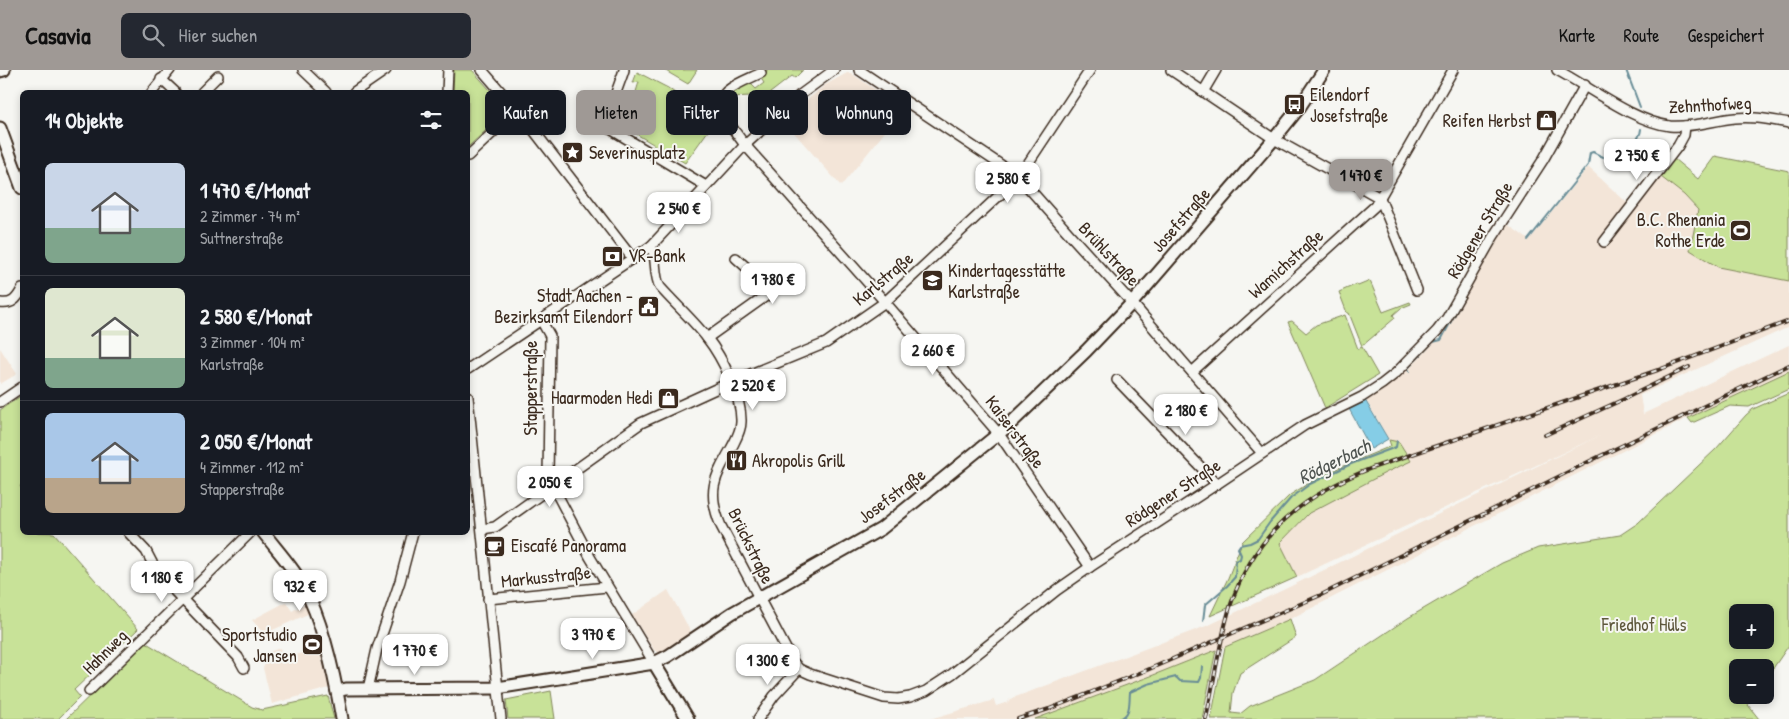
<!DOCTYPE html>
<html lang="de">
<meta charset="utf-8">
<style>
:root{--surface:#171b24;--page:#242831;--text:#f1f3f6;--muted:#9ea1a6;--line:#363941;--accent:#9f9995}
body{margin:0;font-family:"Patrick Hand",sans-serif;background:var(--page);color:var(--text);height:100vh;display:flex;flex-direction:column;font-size:19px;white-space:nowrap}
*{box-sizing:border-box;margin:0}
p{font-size:16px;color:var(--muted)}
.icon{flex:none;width:28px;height:28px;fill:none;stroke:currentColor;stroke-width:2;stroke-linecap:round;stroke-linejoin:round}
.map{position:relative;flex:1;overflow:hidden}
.side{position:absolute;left:20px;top:20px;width:450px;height:445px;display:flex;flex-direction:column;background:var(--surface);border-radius:8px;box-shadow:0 2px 8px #0003}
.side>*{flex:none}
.banner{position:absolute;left:485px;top:20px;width:475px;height:45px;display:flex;gap:10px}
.buttons{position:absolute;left:1729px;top:534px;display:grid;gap:10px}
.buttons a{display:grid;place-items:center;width:45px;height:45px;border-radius:8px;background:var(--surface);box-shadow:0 2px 8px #0003;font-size:25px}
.price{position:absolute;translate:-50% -42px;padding:0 11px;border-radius:10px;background:#fff;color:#222;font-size:16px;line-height:32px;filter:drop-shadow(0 1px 2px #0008)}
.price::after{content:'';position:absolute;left:50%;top:30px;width:15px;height:11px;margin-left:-8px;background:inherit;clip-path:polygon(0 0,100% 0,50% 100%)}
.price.active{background:var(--accent);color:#111}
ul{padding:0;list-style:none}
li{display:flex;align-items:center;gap:15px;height:125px;padding:0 25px}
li+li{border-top:1px solid var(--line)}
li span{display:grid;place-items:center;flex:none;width:140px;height:100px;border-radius:8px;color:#555}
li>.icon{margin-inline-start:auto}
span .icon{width:60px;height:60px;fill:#fffc;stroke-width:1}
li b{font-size:21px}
h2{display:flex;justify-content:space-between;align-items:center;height:60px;padding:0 25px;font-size:21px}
.pill{padding:0 18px;border-radius:8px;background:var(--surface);box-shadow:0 2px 8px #0003;font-size:18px;line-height:45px}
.pill.active{background:var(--accent);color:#111}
header{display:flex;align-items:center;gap:30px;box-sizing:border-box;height:70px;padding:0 25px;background:var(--accent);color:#111}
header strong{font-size:24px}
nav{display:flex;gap:28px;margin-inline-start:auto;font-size:18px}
.search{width:350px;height:45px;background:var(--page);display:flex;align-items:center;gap:12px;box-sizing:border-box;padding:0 18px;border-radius:8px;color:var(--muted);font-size:19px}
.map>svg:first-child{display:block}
.built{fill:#f3e5d8}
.green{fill:#c8e298;stroke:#82865b;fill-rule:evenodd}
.water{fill:#85cde6;stroke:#678c96}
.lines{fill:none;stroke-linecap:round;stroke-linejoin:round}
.stream{stroke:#678c96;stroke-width:2}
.street-casing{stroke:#3b2a1e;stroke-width:12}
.secondary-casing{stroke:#3b2a1e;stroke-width:15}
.street{stroke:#f6f6f2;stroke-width:9}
.secondary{stroke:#f6f6f2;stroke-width:11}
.rail-casing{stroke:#3b2a1e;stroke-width:4}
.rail{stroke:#f6f6f2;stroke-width:2;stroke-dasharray:5.5;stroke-linecap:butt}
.labels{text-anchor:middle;stroke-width:4;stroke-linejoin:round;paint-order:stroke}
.poi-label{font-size:18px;fill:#3b2a1e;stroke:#f6f6f2;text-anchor:start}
.street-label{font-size:18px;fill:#3b2a1e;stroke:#f6f6f2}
.park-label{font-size:18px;fill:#5e583c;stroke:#f6f6f2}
.water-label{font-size:19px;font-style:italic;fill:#4e5350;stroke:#f6f6f2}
</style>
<header>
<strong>Casavia</strong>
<div class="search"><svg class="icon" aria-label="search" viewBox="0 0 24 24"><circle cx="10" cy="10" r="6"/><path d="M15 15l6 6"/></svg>Hier suchen</div>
<nav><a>Karte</a><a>Route</a><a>Gespeichert</a></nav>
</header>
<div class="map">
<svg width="1789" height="649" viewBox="0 0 1789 649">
<rect width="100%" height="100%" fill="#f6f6f2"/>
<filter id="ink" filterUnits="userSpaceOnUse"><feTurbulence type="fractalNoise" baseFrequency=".02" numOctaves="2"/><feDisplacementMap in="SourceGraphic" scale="10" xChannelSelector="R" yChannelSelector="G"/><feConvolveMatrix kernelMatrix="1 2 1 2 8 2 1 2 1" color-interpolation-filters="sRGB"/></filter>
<g filter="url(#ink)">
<g class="built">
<polygon points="847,3 851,3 886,27 877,41 893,52 841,116 783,50 825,15"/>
<polygon points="1588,97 1635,140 1661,107 1684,125 1698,140 1718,197 1789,211 1789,257 1640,325 1643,344 1789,275 1789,301 1688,348 1290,549 1225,577 1151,606 1035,649 930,649 994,630 996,636 1008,632 1010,629 1209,555 1283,520 1601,365 1297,507 1280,473 1309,443 1387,402 1411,391 1399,372 1389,370 1366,330 1410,298 1434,273 1441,270 1507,154 1529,170"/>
<polygon points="0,278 17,304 0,314"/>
<polygon points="668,520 691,562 661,583 657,582 654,580 632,545"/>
<polygon points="286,532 292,541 306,533 310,543 264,564 252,550"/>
<polygon points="280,578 283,588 319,579 329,618 272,634 263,598 270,585 269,582"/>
</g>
<g class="green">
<polygon points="454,0 472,0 508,40 468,77 468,22 453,22"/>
<polygon points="664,0 697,0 688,14"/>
<polygon points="766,0 803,0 795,8 792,6 756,34 750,26 730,27 730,24 738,17 749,12 756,19 764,13 760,7"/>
<polygon points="637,2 668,18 712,50 708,61 685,93 621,55 622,51 628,48 639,12 633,13"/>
<polygon points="1715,86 1789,101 1789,211 1718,197 1690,180 1698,140 1684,125 1661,107 1674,89 1698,109"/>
<polygon points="1370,211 1383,242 1410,232 1411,234 1401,238 1393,245 1395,248 1362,276 1349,243 1347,243 1339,222 1357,214 1358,216"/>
<polygon points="1345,245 1358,279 1362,277 1378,305 1325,338 1288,252 1292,251 1306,263 1316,255"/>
<polygon points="1789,301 1789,319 1749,337 1730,336 1692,353 1688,348"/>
<path d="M1789,323V575L1765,610V598H1738V625H1755L1748,635L1759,649H1211L1225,577L1290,549L1296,567L1240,603L1233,623L1231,643L1240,644L1250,636L1315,610L1408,548L1502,493L1538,478L1620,465L1638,453L1716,379L1746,345L1753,339ZM1738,542H1765V570H1738Z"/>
<polygon points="22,325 22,414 20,416 22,419 22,462 54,463 138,559 74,620 80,627 58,649 0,649 0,340"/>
<polygon points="1389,370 1399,372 1411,391 1387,402 1309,443 1280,473 1297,507 1210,546 1228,508 1242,472 1290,425 1322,405 1391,376"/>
<polygon points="145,572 252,637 262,640 328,626 334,649 66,649"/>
<polygon points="1216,580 1202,649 1035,649 1151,606"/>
<polygon points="551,621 555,649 508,649 506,630"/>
</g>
<polygon class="water" points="1365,330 1388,369 1371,379 1348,337"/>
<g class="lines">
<g class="stream">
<polyline points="1626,0 1640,37"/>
<path d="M1528,170L1588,95L1590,83L1593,82C1599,85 1604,89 1611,88C1622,88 1641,69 1641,59"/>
<polyline points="1409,301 1408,298 1433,272 1441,270 1462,231"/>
<polyline points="1203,551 1205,535 1227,516 1235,507 1236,491 1240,489 1241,485 1238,478 1240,475 1250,473 1258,469 1270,452 1291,428 1310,414 1351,394 1396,377 1397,371"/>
<path d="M1119,649C1131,645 1129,634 1130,622L1148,614L1176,607L1180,611L1199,612L1201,608L1202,596"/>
</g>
<defs>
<g id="street">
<polyline points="303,0 326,22"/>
<polyline points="482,0 528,53 633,189"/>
<path d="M624,0C620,14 604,47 612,60L706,116"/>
<polyline points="859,0 1019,107 1072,167 1132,233 1262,383"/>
<polyline points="1171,0 1274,69 1380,128 1417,220"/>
<path d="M1557,0C1589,17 1635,52 1670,56C1692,58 1714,50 1735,48C1754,46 1771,50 1789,53"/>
<path d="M761,3C751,8 736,13 727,21C711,36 736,62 745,75L885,232L999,364L1090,497"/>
<polyline points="161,9 175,22"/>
<polyline points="152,22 170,0"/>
<polyline points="202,22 218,6"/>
<polyline points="354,22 386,0"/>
<polyline points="447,22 448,0"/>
<polyline points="1203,22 1216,0"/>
<polyline points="468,86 517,40"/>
<polyline points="1604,172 1678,76 1684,65 1685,56"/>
<path d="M651,176C658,190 653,204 660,217C675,234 693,250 707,268C722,287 742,327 741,352C741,361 736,369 732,377C715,407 706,421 721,456L793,592L799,599L810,604L884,628L898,629L910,627L926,621L952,604L1057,520L1090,497L1217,414L1305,355L1362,327L1382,314L1396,303L1437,261L1447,248L1493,167L1543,90L1585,15"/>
<path d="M0,233C12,235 17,229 22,219"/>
<polyline points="541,250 550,266 548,407 590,487 654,593"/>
<polyline points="707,268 766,226 768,221 766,215 736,188"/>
<polyline points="468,299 651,176 745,75 800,25 834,0"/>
<polyline points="1192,302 1375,136 1453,0"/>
<polyline points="1117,310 1217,414"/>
<polyline points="468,327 501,649"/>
<polyline points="0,332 22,317"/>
<polyline points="482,459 495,457 641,353 731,312 826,273 885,232 1019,107 1090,0"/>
<polyline points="128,462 146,481 158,504 238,587 244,598"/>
<polyline points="488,529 607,517"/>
<polyline points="368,619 377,579 400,511 413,462"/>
<polyline points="89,621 251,462"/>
<polyline points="758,649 774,626 799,599"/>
</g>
<g id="secondary">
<polyline points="0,1 4,0"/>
<polyline points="0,58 22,118"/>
<path d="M263,462C277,480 293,497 304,517C324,554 335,608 342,649"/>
<polyline points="654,593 688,649"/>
<polyline points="337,621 346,619 497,618 654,593 668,586 732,543 881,459 1008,356 1086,281 1132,233 1274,69 1299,38 1324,0"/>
</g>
</defs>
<use href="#street" class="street-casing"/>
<use href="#secondary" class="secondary-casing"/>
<use href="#street" class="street"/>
<use href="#secondary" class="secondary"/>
<defs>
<g id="rail">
<polyline points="1545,365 1624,329 1689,297"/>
<polyline points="1018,649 1049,639 1147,600 1321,525 1590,391 1789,295"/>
<path d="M1206,649C1214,612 1219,573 1230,537C1253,465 1304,424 1372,398L1658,300L1789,251"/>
</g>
</defs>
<use href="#rail" class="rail-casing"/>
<use href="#rail" class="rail"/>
</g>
</g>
<defs>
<symbol id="bus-square" viewBox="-11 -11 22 22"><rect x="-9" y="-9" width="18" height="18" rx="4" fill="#3b2a1e" stroke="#f6f6f2"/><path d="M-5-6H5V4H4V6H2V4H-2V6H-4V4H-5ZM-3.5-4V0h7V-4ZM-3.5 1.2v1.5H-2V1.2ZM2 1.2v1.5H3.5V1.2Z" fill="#fff"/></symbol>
<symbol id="shop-square" viewBox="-11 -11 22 22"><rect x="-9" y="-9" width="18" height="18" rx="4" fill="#3b2a1e" stroke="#f6f6f2"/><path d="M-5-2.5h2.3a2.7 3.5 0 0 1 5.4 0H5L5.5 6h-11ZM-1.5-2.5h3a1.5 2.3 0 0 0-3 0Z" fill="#fff"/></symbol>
<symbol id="sight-square" viewBox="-11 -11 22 22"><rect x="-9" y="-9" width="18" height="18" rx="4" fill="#3b2a1e" stroke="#f6f6f2"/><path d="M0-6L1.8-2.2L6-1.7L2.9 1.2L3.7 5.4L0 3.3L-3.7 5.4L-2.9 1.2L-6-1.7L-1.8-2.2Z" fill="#fff"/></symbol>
<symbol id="stadium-square" viewBox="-11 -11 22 22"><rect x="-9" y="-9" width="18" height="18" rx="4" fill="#3b2a1e" stroke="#f6f6f2"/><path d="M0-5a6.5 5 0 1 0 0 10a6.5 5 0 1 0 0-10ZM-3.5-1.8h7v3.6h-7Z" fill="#fff"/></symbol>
<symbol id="bank-square" viewBox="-11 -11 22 22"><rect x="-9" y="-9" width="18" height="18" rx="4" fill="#3b2a1e" stroke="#f6f6f2"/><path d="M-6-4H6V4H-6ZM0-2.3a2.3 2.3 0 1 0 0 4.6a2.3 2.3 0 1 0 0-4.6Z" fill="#fff"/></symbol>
<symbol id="school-square" viewBox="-11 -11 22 22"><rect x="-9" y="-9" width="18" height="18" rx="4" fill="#3b2a1e" stroke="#f6f6f2"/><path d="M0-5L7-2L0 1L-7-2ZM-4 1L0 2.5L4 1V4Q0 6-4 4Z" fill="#fff"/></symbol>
<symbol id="civic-square" viewBox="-11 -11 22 22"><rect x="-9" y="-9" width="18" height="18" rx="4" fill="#3b2a1e" stroke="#f6f6f2"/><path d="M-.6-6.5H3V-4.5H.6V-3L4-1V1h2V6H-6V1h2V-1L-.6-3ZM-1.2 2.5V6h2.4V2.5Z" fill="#fff"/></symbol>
<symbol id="restaurant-square" viewBox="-11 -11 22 22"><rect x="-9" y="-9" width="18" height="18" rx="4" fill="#3b2a1e" stroke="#f6f6f2"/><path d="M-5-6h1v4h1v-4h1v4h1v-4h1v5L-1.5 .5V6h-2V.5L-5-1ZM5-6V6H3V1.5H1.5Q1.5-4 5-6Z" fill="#fff"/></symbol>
<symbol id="cafe-square" viewBox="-11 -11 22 22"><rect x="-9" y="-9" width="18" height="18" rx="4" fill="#3b2a1e" stroke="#f6f6f2"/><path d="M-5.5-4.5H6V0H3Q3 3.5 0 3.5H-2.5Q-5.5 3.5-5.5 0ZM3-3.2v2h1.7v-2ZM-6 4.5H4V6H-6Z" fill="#fff"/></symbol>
</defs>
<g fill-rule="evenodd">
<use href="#bus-square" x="1282" y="22" width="25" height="25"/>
<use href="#shop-square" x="1534" y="38" width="25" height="25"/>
<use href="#sight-square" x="560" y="70" width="25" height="25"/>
<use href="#stadium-square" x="1728" y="148" width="25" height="25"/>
<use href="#bank-square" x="600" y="174" width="25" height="25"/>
<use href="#school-square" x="920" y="198" width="25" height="25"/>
<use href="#civic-square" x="636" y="224" width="25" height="25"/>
<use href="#shop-square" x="656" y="316" width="25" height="25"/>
<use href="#restaurant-square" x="724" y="378" width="25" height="25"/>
<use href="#cafe-square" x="482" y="464" width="25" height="25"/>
<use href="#stadium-square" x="300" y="562" width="25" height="25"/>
</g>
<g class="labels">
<g class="poi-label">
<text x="1310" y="31">Eilendorf<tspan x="1310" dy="21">Josefstraße</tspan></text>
<text x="1531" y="57" text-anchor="end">Reifen Herbst</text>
<text x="589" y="89">Severinusplatz</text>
<text x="1725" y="156" text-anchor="end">B.C. Rhenania<tspan x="1725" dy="21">Rothe Erde</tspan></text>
<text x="628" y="192">VR-Bank</text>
<text x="948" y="207">Kindertagesstätte<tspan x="948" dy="21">Karlstraße</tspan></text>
<text x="633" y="232" text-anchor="end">Stadt Aachen -<tspan x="633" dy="21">Bezirksamt Eilendorf</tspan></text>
<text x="653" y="334" text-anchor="end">Haarmoden Hedi</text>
<text x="752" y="397">Akropolis Grill</text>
<text x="511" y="482">Eiscafé Panorama</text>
<text x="297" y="571" text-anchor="end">Sportstudio<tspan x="297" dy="21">Jansen</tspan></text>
</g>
<g class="street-label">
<text transform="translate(1710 35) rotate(-3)" y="6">Zehnthofweg</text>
<text transform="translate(1181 150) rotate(-49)" y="6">Josefstraße</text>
<text transform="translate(1480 160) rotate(-59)" y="6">Rödgener Straße</text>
<text transform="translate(1109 184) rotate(47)" y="6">Brühlstraße</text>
<text transform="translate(1286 194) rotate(-42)" y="6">Wamichstraße</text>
<text transform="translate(883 209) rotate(-40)" y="6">Karlstraße</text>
<text transform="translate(531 318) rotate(-90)" y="6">Stapperstraße</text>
<text transform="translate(1015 362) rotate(53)" y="6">Kaiserstraße</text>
<text transform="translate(1173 423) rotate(-33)" y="6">Rödgener Straße</text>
<text transform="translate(892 426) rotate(-37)" y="6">Josefstraße</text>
<text transform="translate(751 476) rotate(64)" y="6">Brückstraße</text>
<text transform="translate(546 507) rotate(-6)" y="6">Markusstraße</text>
<text transform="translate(105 582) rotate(-45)" y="6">Hahnweg</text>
</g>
<g class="park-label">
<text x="1644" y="561">Friedhof Hüls</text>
</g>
<g class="water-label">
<text transform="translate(1334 391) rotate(-26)" y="7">Rödgerbach</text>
</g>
</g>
</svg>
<div class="buttons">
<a>+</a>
<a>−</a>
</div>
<b class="price" style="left:1637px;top:111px">2 750 €</b>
<b class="price active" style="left:1361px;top:131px">1 470 €</b>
<b class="price" style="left:1008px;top:134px">2 580 €</b>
<b class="price" style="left:679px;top:164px">2 540 €</b>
<b class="price" style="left:773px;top:235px">1 780 €</b>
<b class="price" style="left:933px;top:306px">2 660 €</b>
<b class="price" style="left:753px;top:341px">2 520 €</b>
<b class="price" style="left:1186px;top:366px">2 180 €</b>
<b class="price" style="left:550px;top:438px">2 050 €</b>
<b class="price" style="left:162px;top:533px">1 180 €</b>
<b class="price" style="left:300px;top:542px">932 €</b>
<b class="price" style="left:593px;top:590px">3 970 €</b>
<b class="price" style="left:415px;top:606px">1 770 €</b>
<b class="price" style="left:768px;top:616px">1 300 €</b>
<div class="banner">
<a class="pill">Kaufen</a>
<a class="pill active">Mieten</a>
<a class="pill">Filter</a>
<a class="pill">Neu</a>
<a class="pill">Wohnung</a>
</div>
<section class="side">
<h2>14 Objekte<svg class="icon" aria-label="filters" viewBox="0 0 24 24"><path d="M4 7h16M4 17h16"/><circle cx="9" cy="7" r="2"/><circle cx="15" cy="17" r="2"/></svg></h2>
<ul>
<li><span style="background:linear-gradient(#c9d6e8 65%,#7fa58c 0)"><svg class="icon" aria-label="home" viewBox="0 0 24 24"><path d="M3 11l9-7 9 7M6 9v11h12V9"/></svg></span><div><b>1 470 €/Monat</b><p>2 Zimmer · 74 m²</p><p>Suttnerstraße</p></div></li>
<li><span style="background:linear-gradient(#dfe7d0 70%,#7fa58c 0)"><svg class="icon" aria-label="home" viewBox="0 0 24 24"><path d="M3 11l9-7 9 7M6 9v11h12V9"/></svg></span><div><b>2 580 €/Monat</b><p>3 Zimmer · 104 m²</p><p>Karlstraße</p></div></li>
<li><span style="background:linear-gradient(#a9c7e8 65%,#b9a48a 0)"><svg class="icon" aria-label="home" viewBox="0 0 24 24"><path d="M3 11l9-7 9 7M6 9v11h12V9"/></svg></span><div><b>2 050 €/Monat</b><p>4 Zimmer · 112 m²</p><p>Stapperstraße</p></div></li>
</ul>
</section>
</div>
